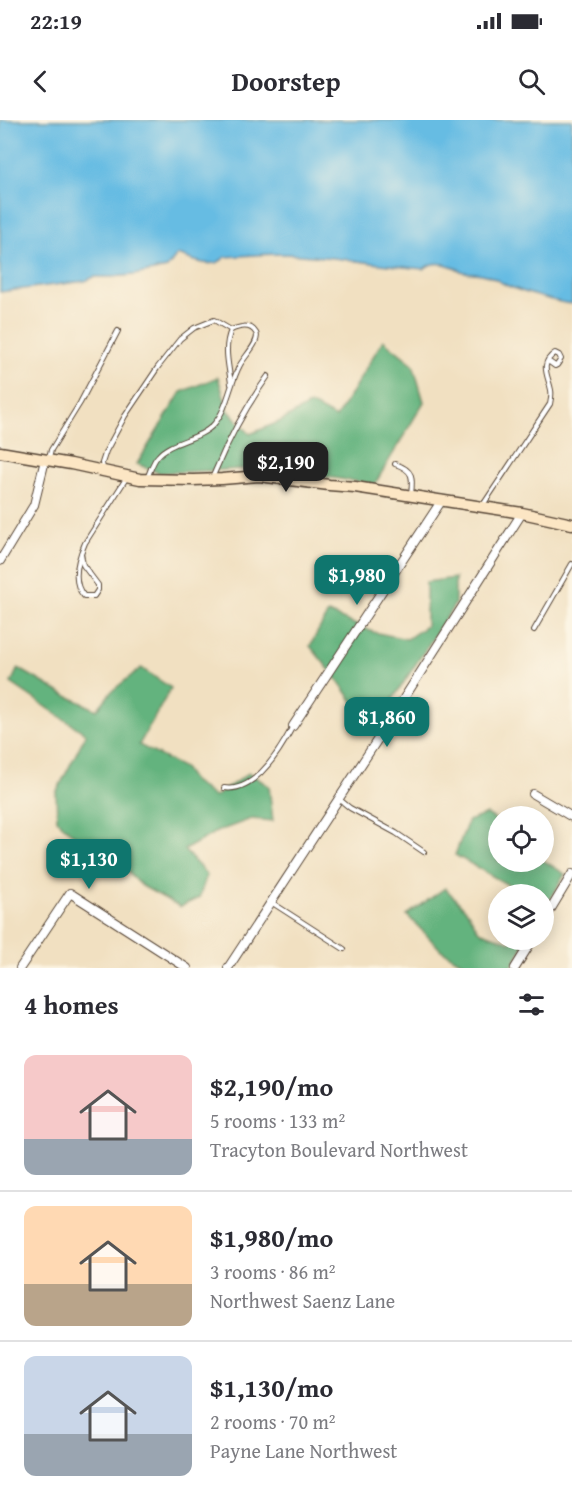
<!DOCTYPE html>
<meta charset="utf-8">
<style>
:root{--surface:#fff;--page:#f7f7f7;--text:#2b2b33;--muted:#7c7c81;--line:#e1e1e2;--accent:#0f766e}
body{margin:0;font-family:"Gentium Book Plus",serif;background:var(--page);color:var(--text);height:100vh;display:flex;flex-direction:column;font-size:22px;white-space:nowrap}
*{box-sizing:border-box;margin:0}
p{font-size:20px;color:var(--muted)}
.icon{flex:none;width:33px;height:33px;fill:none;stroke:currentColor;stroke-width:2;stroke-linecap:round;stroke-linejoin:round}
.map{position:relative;height:848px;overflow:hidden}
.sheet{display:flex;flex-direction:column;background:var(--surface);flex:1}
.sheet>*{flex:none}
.tools{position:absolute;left:488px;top:686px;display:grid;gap:12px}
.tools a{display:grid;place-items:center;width:66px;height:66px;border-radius:50%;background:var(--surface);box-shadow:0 3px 15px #0003;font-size:30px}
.price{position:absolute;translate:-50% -51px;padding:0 14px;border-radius:12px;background:var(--accent);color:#fff;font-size:20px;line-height:39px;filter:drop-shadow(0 2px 3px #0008)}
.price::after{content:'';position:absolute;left:50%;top:36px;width:18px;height:14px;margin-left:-9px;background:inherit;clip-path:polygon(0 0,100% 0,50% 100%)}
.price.on{background:#222;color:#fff}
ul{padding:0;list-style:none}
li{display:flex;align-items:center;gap:18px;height:150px;padding:0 24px}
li+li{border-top:2px solid var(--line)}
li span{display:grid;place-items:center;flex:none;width:168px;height:120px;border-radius:12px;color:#555}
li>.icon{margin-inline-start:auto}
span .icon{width:72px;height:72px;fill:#fffc;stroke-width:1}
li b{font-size:26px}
h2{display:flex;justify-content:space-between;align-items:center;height:72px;padding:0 24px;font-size:26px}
.status{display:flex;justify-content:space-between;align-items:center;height:42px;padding:0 30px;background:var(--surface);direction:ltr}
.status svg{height:16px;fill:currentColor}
header{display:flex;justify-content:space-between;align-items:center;height:78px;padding:0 24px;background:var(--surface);font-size:27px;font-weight:800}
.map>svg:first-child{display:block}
.forest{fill:#64b37e;stroke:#506e4e;stroke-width:1.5}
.water{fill:#66bce3;stroke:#507380;stroke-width:1.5}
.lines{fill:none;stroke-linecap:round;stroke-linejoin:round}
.lane-casing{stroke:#564536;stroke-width:6}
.street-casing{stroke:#564536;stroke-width:10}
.secondary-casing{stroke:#564536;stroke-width:13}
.lane{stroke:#fff;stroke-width:4}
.street{stroke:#fff;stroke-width:8}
.secondary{stroke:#fce6c4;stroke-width:10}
</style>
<div class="status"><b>22:19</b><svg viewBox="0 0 49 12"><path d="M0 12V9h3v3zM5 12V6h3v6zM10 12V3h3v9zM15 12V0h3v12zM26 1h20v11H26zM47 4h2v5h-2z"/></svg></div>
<header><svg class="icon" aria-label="back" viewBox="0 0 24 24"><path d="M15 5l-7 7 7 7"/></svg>Doorstep<svg class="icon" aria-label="search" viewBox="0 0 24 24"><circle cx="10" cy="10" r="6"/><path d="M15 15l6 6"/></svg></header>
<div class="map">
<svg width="572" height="848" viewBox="0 0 572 848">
<rect width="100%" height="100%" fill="#fcf5e5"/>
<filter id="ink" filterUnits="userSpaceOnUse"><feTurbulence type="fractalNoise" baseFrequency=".0167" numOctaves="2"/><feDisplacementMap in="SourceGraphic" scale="12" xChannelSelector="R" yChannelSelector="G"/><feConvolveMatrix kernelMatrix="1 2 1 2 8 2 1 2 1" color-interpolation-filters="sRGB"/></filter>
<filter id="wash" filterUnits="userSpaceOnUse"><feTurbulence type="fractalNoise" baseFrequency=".008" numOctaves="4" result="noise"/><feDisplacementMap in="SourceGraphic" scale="24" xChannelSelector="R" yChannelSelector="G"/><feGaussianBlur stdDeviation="1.35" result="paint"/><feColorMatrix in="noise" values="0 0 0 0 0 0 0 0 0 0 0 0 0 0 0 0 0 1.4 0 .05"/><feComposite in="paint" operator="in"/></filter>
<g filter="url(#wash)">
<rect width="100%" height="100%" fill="#f1e0c1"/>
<g class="forest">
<polygon points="383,220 413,244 424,282 375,364 264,348 159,353 137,344 181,272 218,257 228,290 250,314 281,301 310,284 336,298"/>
<polygon points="455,458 455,484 384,593 357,587 337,559 310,526 328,493 373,512 407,519 426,506 426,462"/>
<polygon points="18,548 61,573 97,590 112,571 141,548 171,568 139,625 184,648 192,660 214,677 249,653 269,666 273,701 251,699 216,712 184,730 207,755 199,778 180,787 142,766 126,750 87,727 57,700 56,673 86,614 11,563"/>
<polygon points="487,694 498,701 498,741 543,741 543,740 565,754 543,792 543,774 524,774 455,735 468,701"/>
<polygon points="445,768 467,791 479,811 510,822 513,819 527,819 511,848 472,848 441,830 407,795"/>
</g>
<path class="water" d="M0,0H572V184C555,182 525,173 508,166C500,162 492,156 482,154C476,153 470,153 464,152C459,151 456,147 451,146C442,143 431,142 424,149C376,145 329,135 281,134C262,134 243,136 225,137C213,151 192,139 177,135L167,148L134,155L111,157H94L85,161L0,172Z"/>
</g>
<g filter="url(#ink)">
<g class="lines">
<defs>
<g id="lane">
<polyline points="49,339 51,330 80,283 118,211"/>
<path d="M395,344C414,350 413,358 411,375"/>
<polyline points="103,348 102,343 106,331 125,296 158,247 180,219 194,208 214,200 231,210"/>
<path d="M148,356C151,349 153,341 158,336C170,321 200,320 214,304C228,288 230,263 240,245C244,237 261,221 256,213C250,203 239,207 231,210C223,229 229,245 231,264"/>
<path d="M213,356C228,320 245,288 268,256"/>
<path d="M483,385L550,284C551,279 552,275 551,270C548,255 539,244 555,233L559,235L561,239L557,245L555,246L548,241"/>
<path d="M81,433L83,445L98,465V470L94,476H84C71,462 78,439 85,423L127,357"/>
<polyline points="534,510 572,444"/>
<path d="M224,668C255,673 281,629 293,606"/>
<polyline points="339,679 350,688 396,713 424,732"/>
<polyline points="271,782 344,829"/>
</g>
<g id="street">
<polyline points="0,441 34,385 45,340"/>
<polyline points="293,606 442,380"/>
<polyline points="533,674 572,697"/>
<polyline points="543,802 572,754"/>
<polyline points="20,848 70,773 187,848"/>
<polyline points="228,848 387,605 522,393"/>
<polyline points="515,848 533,819"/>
</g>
<polyline id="secondary" points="0,332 71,344 140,359 193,360 222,359 259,356 329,365 355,367 522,393 572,404"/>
</defs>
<use href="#lane" class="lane-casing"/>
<use href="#street" class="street-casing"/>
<use href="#secondary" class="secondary-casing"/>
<use href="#lane" class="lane"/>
<use href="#street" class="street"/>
<use href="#secondary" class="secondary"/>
</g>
</g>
</svg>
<div class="tools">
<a><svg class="icon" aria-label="locate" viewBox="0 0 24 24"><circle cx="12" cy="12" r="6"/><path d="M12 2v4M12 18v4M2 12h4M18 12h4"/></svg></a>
<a><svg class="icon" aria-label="layers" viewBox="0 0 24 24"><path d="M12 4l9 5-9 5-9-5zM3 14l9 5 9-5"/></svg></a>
</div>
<b class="price on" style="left:286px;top:373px">$2,190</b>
<b class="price" style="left:357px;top:486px">$1,980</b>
<b class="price" style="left:387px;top:628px">$1,860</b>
<b class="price" style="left:89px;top:770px">$1,130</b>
</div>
<section class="sheet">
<h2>4 homes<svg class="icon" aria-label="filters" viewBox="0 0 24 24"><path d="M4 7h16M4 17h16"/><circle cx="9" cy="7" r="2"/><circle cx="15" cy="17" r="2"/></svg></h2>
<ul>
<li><span style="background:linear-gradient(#f6c9c9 70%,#9aa5b1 0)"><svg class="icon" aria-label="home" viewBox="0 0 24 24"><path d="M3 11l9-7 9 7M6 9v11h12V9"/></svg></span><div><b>$2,190/mo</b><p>5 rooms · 133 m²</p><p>Tracyton Boulevard Northwest</p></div></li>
<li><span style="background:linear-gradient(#ffd9b3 65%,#b9a48a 0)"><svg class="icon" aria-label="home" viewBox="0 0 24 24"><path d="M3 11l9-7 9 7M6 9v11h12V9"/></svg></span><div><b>$1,980/mo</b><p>3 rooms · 86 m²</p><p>Northwest Saenz Lane</p></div></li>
<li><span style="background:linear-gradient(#c9d6e8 65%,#9aa5b1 0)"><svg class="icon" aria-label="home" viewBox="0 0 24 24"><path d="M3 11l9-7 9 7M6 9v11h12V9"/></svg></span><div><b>$1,130/mo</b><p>2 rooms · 70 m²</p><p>Payne Lane Northwest</p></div></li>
</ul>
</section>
